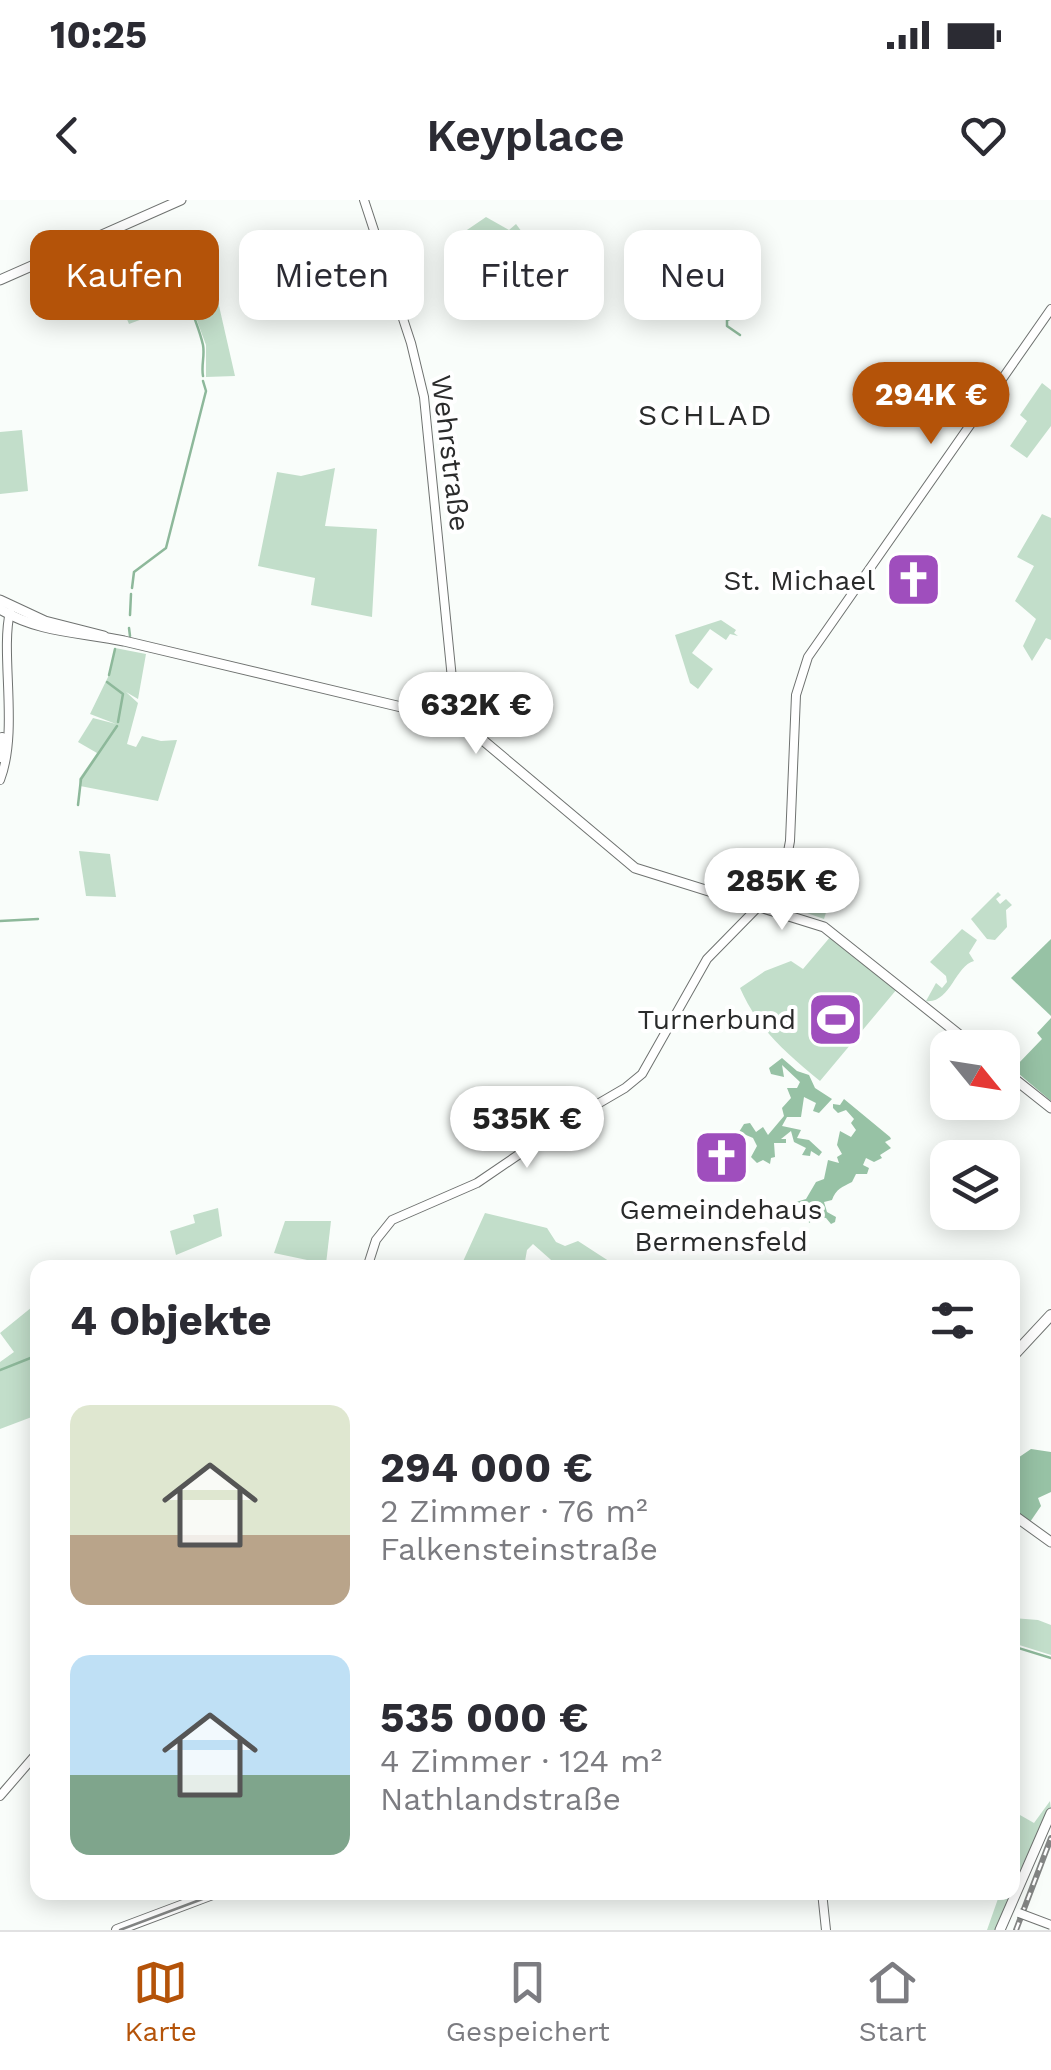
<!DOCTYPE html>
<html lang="de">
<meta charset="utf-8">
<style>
:root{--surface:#fff;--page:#f2f2f3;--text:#2b2b33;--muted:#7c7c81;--line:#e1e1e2;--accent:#b45309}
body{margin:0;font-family:"Work Sans",sans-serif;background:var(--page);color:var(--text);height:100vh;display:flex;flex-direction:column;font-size:38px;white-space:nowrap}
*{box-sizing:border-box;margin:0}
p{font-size:32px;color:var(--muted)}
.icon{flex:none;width:55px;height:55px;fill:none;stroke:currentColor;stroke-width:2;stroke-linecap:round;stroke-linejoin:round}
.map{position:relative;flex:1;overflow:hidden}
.drawer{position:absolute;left:30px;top:1060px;width:990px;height:640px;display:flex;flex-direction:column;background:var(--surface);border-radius:20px;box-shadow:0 5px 25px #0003}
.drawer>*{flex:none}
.guide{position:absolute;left:30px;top:30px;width:992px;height:90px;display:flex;gap:20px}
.needle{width:65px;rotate:120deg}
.buttons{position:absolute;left:930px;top:830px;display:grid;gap:20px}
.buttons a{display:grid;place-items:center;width:90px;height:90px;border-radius:20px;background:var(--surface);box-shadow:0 5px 25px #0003;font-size:50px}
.price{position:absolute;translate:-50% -85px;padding:0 22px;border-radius:35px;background:#fff;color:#222;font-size:32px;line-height:65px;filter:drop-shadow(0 2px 5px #0008)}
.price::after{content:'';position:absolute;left:50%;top:60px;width:30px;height:22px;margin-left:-15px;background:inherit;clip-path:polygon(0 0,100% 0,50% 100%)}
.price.selected{background:var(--accent);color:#fff}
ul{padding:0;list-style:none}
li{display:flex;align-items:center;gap:30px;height:250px;padding:0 40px}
li span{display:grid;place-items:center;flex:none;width:280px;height:200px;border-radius:20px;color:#555}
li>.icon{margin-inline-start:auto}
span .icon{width:120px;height:120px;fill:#fffc;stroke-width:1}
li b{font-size:42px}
h2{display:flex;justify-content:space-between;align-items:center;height:120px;padding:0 40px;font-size:42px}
.tag{padding:0 35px;border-radius:20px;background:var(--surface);box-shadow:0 5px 25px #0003;font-size:35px;line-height:90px}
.tag.selected{background:var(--accent);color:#fff}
.status{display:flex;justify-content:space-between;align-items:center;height:70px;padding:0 50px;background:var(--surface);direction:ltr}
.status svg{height:28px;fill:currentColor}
header{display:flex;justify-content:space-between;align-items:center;height:130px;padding:0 40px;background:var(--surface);font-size:45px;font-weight:600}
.dock{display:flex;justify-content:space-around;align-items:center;height:140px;border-top:2px solid var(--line);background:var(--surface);font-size:28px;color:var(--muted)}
.dock a{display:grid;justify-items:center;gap:5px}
.dock .selected{color:var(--accent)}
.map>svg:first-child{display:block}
.green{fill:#c2deca}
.forest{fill:#97c2a5}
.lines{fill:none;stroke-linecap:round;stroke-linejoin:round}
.stream{stroke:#8db89a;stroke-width:2.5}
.tertiary-casing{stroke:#6f7270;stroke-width:10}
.secondary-casing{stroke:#6f7270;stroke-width:11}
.primary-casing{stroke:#6f7270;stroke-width:12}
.tertiary{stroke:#fff;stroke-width:8}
.secondary{stroke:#fff;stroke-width:9}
.primary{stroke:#fff;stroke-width:10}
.tram{stroke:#838584;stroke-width:2.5}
.rail-casing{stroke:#838584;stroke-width:6}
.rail{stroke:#fff;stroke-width:2.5;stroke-dasharray:8;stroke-linecap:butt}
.tertiary-bridge-casing{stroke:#6f7270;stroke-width:10;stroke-linecap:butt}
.tertiary-bridge{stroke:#fff;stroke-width:8}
.labels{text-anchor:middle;stroke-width:8;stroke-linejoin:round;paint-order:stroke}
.street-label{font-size:28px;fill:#2a2b2b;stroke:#fff}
.poi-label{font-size:28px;fill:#2a2b2b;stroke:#fff;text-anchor:end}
.neighbourhood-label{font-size:30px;letter-spacing:2.5px;fill:#2a2b2b;stroke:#fff}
</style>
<div class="status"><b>10:25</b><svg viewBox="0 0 49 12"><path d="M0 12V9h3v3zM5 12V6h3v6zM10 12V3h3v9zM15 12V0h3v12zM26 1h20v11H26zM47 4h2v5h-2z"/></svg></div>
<header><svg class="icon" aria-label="back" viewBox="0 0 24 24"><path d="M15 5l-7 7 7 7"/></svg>Keyplace<svg class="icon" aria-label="heart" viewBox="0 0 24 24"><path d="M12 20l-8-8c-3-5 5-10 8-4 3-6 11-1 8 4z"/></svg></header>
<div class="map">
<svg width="1051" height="1730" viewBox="0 0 1051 1730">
<rect width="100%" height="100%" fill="#f9fdfa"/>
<g class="green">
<polygon points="486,17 509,30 516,24 525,36 515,71 522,75 496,102 469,70 491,52 464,32"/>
<polygon points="173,73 189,102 217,97 235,176 206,177 206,145 193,110 186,111 178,91 150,101 152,112 144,114 145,118 129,124 115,91"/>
<polygon points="1042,183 1051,190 1051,226 1027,258 1010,246 1027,221 1020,215"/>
<polygon points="22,230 28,291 0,294 0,232"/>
<polygon points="335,268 325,326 377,329 372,417 311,405 315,378 258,366 277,272 301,276"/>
<polygon points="1042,314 1051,318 1051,440 1046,438 1032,461 1023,446 1036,419 1015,401 1034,366 1017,357"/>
<polygon points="721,420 736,430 734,433 738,436 730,434 726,440 710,429 692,453 713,469 698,489 690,483 675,435"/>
<polygon points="115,448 146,454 138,499 126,492 138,503 127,544 136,547 142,536 161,541 177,540 158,601 80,586 79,579 97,553 78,542 93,518 116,524 90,514 108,477"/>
<polygon points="79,651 110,654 116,697 86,696"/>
<polygon points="798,654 822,676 805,703 808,708 809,701 814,704 817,700 828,706 824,719 773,701 774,695"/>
<polygon points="998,692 1001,695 996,699 1000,704 1006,699 1012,705 1006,710 1007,727 995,740 987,739 971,719"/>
<path d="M962,729L977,740L969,753L974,761C955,766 950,804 926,801L936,783L942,788L947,782L946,776L930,762Z"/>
<path d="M831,736L897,789L820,881C786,853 758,829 740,788L765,771L791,761L803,769Z"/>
<polygon points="218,1008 222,1036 176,1055 170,1031 195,1023 193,1015"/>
<polygon points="485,1013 547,1028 556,1042 565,1046 578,1041 618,1067 559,1067 533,1044 527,1050 524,1067 460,1068"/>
<polygon points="285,1021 331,1021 326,1064 274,1053"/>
<polygon points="37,1103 37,1215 0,1229 0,1162 14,1152 0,1133"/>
<polygon points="1012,1418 1038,1420 1051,1425 1051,1455 1013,1443"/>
<polygon points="1050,1601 1051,1610 998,1730 987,1730 1000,1693 1012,1692 1013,1611 1034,1623"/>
</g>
<g class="forest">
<polygon points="1051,739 1051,816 1011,778"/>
<polygon points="1051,818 1051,901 1013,869 1042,839 1037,833"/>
<polygon points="782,858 797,871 809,875 815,888 832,899 819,913 813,911 816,903 804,897 801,917 787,917 782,926 801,930 797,938 809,940 822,952 819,956 811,951 810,956 802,955 806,948 794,942 791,931 781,939 786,939 786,943 774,943 775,957 771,958 770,964 763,960 757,963 751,957 757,946 753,938 739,932 744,924 750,923 756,932 763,927 768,935 784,916 782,908 791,898 787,888 797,888 800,882 782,865 784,877 771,874 769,868"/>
<path d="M844,899L890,937L891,939L885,942L891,948L880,955L882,958L874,962L866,958L863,965L869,968L867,974H856L852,982C842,987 836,989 832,1000L824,1002L827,1012L836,1017L835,1022L831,1024L826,1018L817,1017L809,1023L808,1014L800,1009L803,1004L796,1002L806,999L816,982L824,979L828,960L839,963L837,957L842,954L837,945L840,931L851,937L856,930L851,923L854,919L846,910L838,913L833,908V904L840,905Z"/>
<polygon points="1031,1249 1051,1252 1051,1292 1038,1298 1041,1306 1030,1322 1013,1309 1012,1262"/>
</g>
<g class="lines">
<g class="stream">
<path d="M166,48C176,81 195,110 203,145C205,156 201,165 203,176"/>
<polyline points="732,118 727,120 727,126 740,135"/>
<polyline points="132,388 134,372 166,348 206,191 203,181"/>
<polyline points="130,415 131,394"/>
<polyline points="129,428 130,436"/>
<polyline points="109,475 115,449"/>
<polyline points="107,482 123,494 118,522"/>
<polyline points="78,605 81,579 117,526"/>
<polyline points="0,721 38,719"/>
<polyline points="270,1068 274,1063 300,1068"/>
<polyline points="0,1170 38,1155"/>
<polyline points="1012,1446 1051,1458"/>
</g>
<defs>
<g id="tertiary">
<polyline points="364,0 411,143 424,197 456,519"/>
<polyline points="0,558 2,537"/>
<path d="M0,580C19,531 0,454 10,412"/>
<polyline points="367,1068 376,1040 392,1020 477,983 565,923 625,888 642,874 707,759 759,706 774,684 786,662 790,641 796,495 808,457 1051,109"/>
<polyline points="0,1596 38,1552"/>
<polyline points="822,1692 826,1730"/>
</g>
<g id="secondary">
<polyline points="0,80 181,0"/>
<polyline points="0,400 45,421 104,436"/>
<path d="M0,409C39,433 82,432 124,441L460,521L635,668L824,727L976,848"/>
<polyline points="1002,869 1051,908"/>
<polyline points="1012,1314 1051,1342"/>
<polyline points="1000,1730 1051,1613"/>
</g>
<g id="primary">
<polyline points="1012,1157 1051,1115"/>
<polyline points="117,1730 218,1692"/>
</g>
</defs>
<use href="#tertiary" class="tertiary-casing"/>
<use href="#secondary" class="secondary-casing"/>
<use href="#primary" class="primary-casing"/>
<use href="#tertiary" class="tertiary"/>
<use href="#secondary" class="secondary"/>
<use href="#primary" class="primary"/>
<polyline class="tram" points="120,1730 221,1692"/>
<defs>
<polyline id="rail" points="1016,1730 1051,1638"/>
</defs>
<use href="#rail" class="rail-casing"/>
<use href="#rail" class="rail"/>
<defs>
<polyline id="tertiary-bridge" points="1019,1713 1051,1725"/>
</defs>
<use href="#tertiary-bridge" class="tertiary-bridge-casing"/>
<use href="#tertiary-bridge" class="tertiary-bridge"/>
</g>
<defs>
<symbol id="church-square" viewBox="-11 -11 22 22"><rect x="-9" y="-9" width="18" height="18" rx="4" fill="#9f4ebd" stroke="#fff"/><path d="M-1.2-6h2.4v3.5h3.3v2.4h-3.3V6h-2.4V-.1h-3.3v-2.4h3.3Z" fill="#fff"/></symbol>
<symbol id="stadium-square" viewBox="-11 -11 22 22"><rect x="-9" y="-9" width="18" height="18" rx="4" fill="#9f4ebd" stroke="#fff"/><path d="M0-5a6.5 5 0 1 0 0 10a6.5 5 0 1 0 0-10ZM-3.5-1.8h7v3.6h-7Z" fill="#fff"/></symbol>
</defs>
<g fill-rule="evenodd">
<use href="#church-square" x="882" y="348" width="63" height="63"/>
<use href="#stadium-square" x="804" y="788" width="63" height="63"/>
<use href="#church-square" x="690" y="926" width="63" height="63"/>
</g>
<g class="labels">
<g class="street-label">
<text transform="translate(451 253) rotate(83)" y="10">Wehrstraße</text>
</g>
<g class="poi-label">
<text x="875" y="390">St. Michael</text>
<text x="796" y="829">Turnerbund</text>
<text x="721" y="1019" text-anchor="middle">Gemeindehaus<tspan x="721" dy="32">Bermensfeld</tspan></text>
</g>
<g class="neighbourhood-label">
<text x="706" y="225">SCHLAD</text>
</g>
</g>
</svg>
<div class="buttons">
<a><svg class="needle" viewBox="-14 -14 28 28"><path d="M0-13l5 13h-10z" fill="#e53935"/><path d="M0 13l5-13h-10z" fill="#7c7c81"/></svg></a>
<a><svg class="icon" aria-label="layers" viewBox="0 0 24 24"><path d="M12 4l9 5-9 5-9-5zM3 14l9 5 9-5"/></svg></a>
</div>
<b class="price selected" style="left:931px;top:247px">294K €</b>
<b class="price" style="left:476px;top:557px">632K €</b>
<b class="price" style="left:782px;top:733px">285K €</b>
<b class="price" style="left:527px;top:971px">535K €</b>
<div class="guide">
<a class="tag selected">Kaufen</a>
<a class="tag">Mieten</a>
<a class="tag">Filter</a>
<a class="tag">Neu</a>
</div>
<section class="drawer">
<h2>4 Objekte<svg class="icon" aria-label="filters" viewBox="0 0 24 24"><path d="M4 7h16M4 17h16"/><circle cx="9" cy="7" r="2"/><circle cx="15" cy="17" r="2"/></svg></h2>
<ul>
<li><span style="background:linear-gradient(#dfe7d0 65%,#b9a48a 0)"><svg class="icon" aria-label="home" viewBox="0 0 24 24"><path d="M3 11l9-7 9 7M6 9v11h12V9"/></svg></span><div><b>294 000 €</b><p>2 Zimmer · 76 m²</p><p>Falkensteinstraße</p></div></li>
<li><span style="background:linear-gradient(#bfe0f5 60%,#7fa58c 0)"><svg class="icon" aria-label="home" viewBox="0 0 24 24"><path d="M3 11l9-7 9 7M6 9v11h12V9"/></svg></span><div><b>535 000 €</b><p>4 Zimmer · 124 m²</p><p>Nathlandstraße</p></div></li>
</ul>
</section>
</div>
<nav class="dock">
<a class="selected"><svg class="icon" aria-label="map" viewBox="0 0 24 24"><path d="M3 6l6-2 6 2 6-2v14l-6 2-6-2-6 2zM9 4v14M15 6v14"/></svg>Karte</a>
<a><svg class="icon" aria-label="saved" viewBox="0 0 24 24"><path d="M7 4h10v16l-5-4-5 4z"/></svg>Gespeichert</a>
<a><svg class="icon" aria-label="home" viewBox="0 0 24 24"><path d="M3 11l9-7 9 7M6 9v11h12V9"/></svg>Start</a>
</nav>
